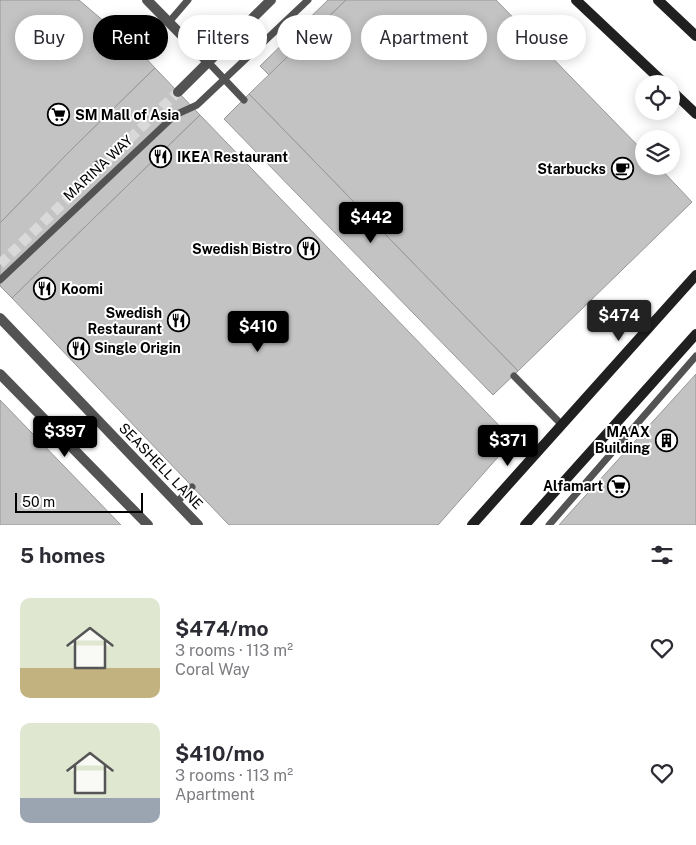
<!DOCTYPE html>
<meta charset="utf-8">
<style>
:root{--surface:#fff;--page:#f7f7f7;--text:#2b2b33;--muted:#7c7c81;--accent:#000}
body{margin:0;font-family:"Public Sans",sans-serif;background:var(--page);color:var(--text);height:100vh;display:flex;flex-direction:column;font-size:19px;white-space:nowrap}
*{box-sizing:border-box;margin:0}
p{font-size:16px;color:var(--muted)}
.icon{flex:none;width:28px;height:28px;fill:none;stroke:currentColor;stroke-width:2;stroke-linecap:round;stroke-linejoin:round}
.map{position:relative;height:525px;overflow:hidden}
.drawer{display:flex;flex-direction:column;background:var(--surface);flex:1}
.drawer>*{flex:none}
.hud{position:absolute;left:15px;top:15px;width:666px;height:45px;display:flex;gap:10px}
.fabs{position:absolute;left:635px;top:75px;display:grid;gap:10px}
.fabs a{display:grid;place-items:center;width:45px;height:45px;border-radius:50%;background:var(--surface);box-shadow:0 2px 12px #0003;font-size:25px}
.scale{position:absolute;left:15px;bottom:12px;width:128px;box-sizing:border-box;padding-left:5px;border:2px solid #000;border-top:0;font-size:14px;line-height:18px;white-space:nowrap;color:#000;-webkit-text-stroke:4px #fff;paint-order:stroke}
.price{position:absolute;translate:-50% -42px;padding:0 11px;border-radius:5px;background:var(--accent);color:#fff;font-size:16px;line-height:32px;filter:drop-shadow(0 1px 2px #0008)}
.price::after{content:'';position:absolute;left:50%;top:30px;width:15px;height:11px;margin-left:-8px;background:inherit;clip-path:polygon(0 0,100% 0,50% 100%)}
.price.on{background:#222;color:#fff}
ul{padding:0;list-style:none}
li{display:flex;align-items:center;gap:15px;height:125px;padding:0 20px}
li span{display:grid;place-items:center;flex:none;width:140px;height:100px;border-radius:10px;color:#555}
li>.icon{margin-inline-start:auto}
span .icon{width:60px;height:60px;fill:#fffc;stroke-width:1}
li b{font-size:21px}
h2{display:flex;justify-content:space-between;align-items:center;height:60px;padding:0 20px;font-size:21px}
.tag{padding:0 18px;border-radius:22px;background:var(--surface);box-shadow:0 2px 12px #0003;font-size:18px;line-height:45px}
.tag.on{background:var(--accent);color:#fff}
.map>svg:first-child{display:block}
.building{fill:#c3c3c3;stroke:#979797}
.lines{fill:none;stroke-linecap:round;stroke-linejoin:round}
.street-tunnel{stroke:#d9d9d9;stroke-width:10;stroke-dasharray:10 5;stroke-linecap:butt}
.lane{stroke:#535353;stroke-width:7}
.street{stroke:#535353;stroke-width:10}
.secondary{stroke:#202020;stroke-width:10}
.labels{text-anchor:middle;stroke-width:4;stroke-linejoin:round;paint-order:stroke}
.poi-label{font-size:14px;font-weight:bold;fill:#000;stroke:#fff;text-anchor:end}
.street-label{font-size:14px;fill:#000;stroke:#fff}
</style>
<div class="map">
<svg width="696" height="525" viewBox="0 0 696 525">
<rect width="100%" height="100%" fill="#fff"/>
<g class="building">
<polygon points="0,0 79,0 140,52 155,68 71,150 0,223"/>
<polygon points="328,0 346,0 269,75 260,66"/>
<polygon points="346,0 496,0 644,152 644,166 658,166 692,202 518,371 249,94"/>
<polygon points="155,68 200,115 12,298 0,286 0,223 71,150"/>
<polygon points="249,94 518,371 493,395 224,119"/>
<polygon points="200,115 513,440 438,525 229,525 12,298"/>
<polygon points="696,374 696,525 559,525 576,506"/>
<polygon points="0,400 121,525 0,525"/>
</g>
<g class="lines">
<polyline class="street-tunnel" points="0,264 178,92"/>
<g class="lane">
<polyline points="169,22 188,0"/>
<polyline points="209,63 244,100"/>
<polyline points="97,164 99,167"/>
<polyline points="0,280 175,115 197,105 308,0"/>
<polyline points="514,376 562,425"/>
<polyline points="177,502 192,487"/>
<polyline points="549,525 696,356"/>
</g>
<g class="street">
<polyline points="147,0 209,63"/>
<polyline points="178,92 271,0"/>
<polyline points="0,318 198,525"/>
<polyline points="0,374 148,525"/>
</g>
<g class="secondary">
<polyline points="576,0 665,84"/>
<polyline points="658,0 696,36"/>
<polyline points="671,90 696,114"/>
<polyline points="472,525 696,275"/>
<polyline points="525,525 696,334"/>
</g>
</g>
<defs>
<symbol id="supermarket-ring" viewBox="-11 -11 22 22"><circle r="9.5" fill="#fff" stroke="#000" stroke-width="1.5"/><path d="M-6-5.5h2.5l.6 2H6L4.5 2H-2.5L-4.4-4H-6ZM-1.5 3.2a1.3 1.3 0 1 0 .1 0ZM3 3.2a1.3 1.3 0 1 0 .1 0Z" fill="#000"/></symbol>
<symbol id="restaurant-ring" viewBox="-11 -11 22 22"><circle r="9.5" fill="#fff" stroke="#000" stroke-width="1.5"/><path d="M-5-6h1v4h1v-4h1v4h1v-4h1v5L-1.5 .5V6h-2V.5L-5-1ZM5-6V6H3V1.5H1.5Q1.5-4 5-6Z" fill="#000"/></symbol>
<symbol id="cafe-ring" viewBox="-11 -11 22 22"><circle r="9.5" fill="#fff" stroke="#000" stroke-width="1.5"/><path d="M-5.5-4.5H6V0H3Q3 3.5 0 3.5H-2.5Q-5.5 3.5-5.5 0ZM3-3.2v2h1.7v-2ZM-6 4.5H4V6H-6Z" fill="#000"/></symbol>
<symbol id="building-ring" viewBox="-11 -11 22 22"><circle r="9.5" fill="#fff" stroke="#000" stroke-width="1.5"/><path d="M-4-6H4V6H1V3H-1V6H-4ZM-2.5-4.3h1.7v1.8h-1.7ZM.8-4.3h1.7v1.8H.8ZM-2.5-1h1.7V.8h-1.7ZM.8-1h1.7V.8H.8Z" fill="#000"/></symbol>
</defs>
<g fill-rule="evenodd">
<use href="#supermarket-ring" x="46" y="102" width="25" height="25"/>
<use href="#restaurant-ring" x="148" y="144" width="25" height="25"/>
<use href="#cafe-ring" x="610" y="156" width="25" height="25"/>
<use href="#restaurant-ring" x="296" y="236" width="25" height="25"/>
<use href="#restaurant-ring" x="32" y="276" width="25" height="25"/>
<use href="#restaurant-ring" x="166" y="308" width="25" height="25"/>
<use href="#restaurant-ring" x="66" y="336" width="25" height="25"/>
<use href="#building-ring" x="654" y="428" width="25" height="25"/>
<use href="#supermarket-ring" x="606" y="474" width="25" height="25"/>
</g>
<g class="labels">
<g class="poi-label">
<text x="75" y="120" text-anchor="start">SM Mall of Asia</text>
<text x="177" y="162" text-anchor="start">IKEA Restaurant</text>
<text x="606" y="174">Starbucks</text>
<text x="292" y="254">Swedish Bistro</text>
<text x="61" y="294" text-anchor="start">Koomi</text>
<text x="162" y="318">Swedish<tspan x="162" dy="16">Restaurant</tspan></text>
<text x="94" y="353" text-anchor="start">Single Origin</text>
<text x="650" y="437">MAAX<tspan x="650" dy="16">Building</tspan></text>
<text x="603" y="491">Alfamart</text>
</g>
<g class="street-label">
<text transform="translate(98 168) rotate(-43)" y="5">MARINA WAY</text>
<text transform="translate(161 466) rotate(46)" y="5">SEASHELL LANE</text>
</g>
</g>
</svg>
<div class="fabs">
<a><svg class="icon" aria-label="locate" viewBox="0 0 24 24"><circle cx="12" cy="12" r="6"/><path d="M12 2v4M12 18v4M2 12h4M18 12h4"/></svg></a>
<a><svg class="icon" aria-label="layers" viewBox="0 0 24 24"><path d="M12 4l9 5-9 5-9-5zM3 14l9 5 9-5"/></svg></a>
</div>
<div class="scale">50 m</div>
<b class="price" style="left:371px;top:244px">$442</b>
<b class="price on" style="left:619px;top:342px">$474</b>
<b class="price" style="left:258px;top:353px">$410</b>
<b class="price" style="left:65px;top:458px">$397</b>
<b class="price" style="left:508px;top:467px">$371</b>
<div class="hud">
<a class="tag">Buy</a>
<a class="tag on">Rent</a>
<a class="tag">Filters</a>
<a class="tag">New</a>
<a class="tag">Apartment</a>
<a class="tag">House</a>
</div>
</div>
<section class="drawer">
<h2>5 homes<svg class="icon" aria-label="filters" viewBox="0 0 24 24"><path d="M4 7h16M4 17h16"/><circle cx="9" cy="7" r="2"/><circle cx="15" cy="17" r="2"/></svg></h2>
<ul>
<li><span style="background:linear-gradient(#dfe7d0 70%,#c2b280 0)"><svg class="icon" aria-label="home" viewBox="0 0 24 24"><path d="M3 11l9-7 9 7M6 9v11h12V9"/></svg></span><div><b>$474/mo</b><p>3 rooms · 113 m²</p><p>Coral Way</p></div><svg class="icon" aria-label="heart" viewBox="0 0 24 24"><path d="M12 20l-8-8c-3-5 5-10 8-4 3-6 11-1 8 4z"/></svg></li>
<li><span style="background:linear-gradient(#dfe7d0 75%,#9aa5b1 0)"><svg class="icon" aria-label="home" viewBox="0 0 24 24"><path d="M3 11l9-7 9 7M6 9v11h12V9"/></svg></span><div><b>$410/mo</b><p>3 rooms · 113 m²</p><p>Apartment</p></div><svg class="icon" aria-label="heart" viewBox="0 0 24 24"><path d="M12 20l-8-8c-3-5 5-10 8-4 3-6 11-1 8 4z"/></svg></li>
</ul>
</section>
